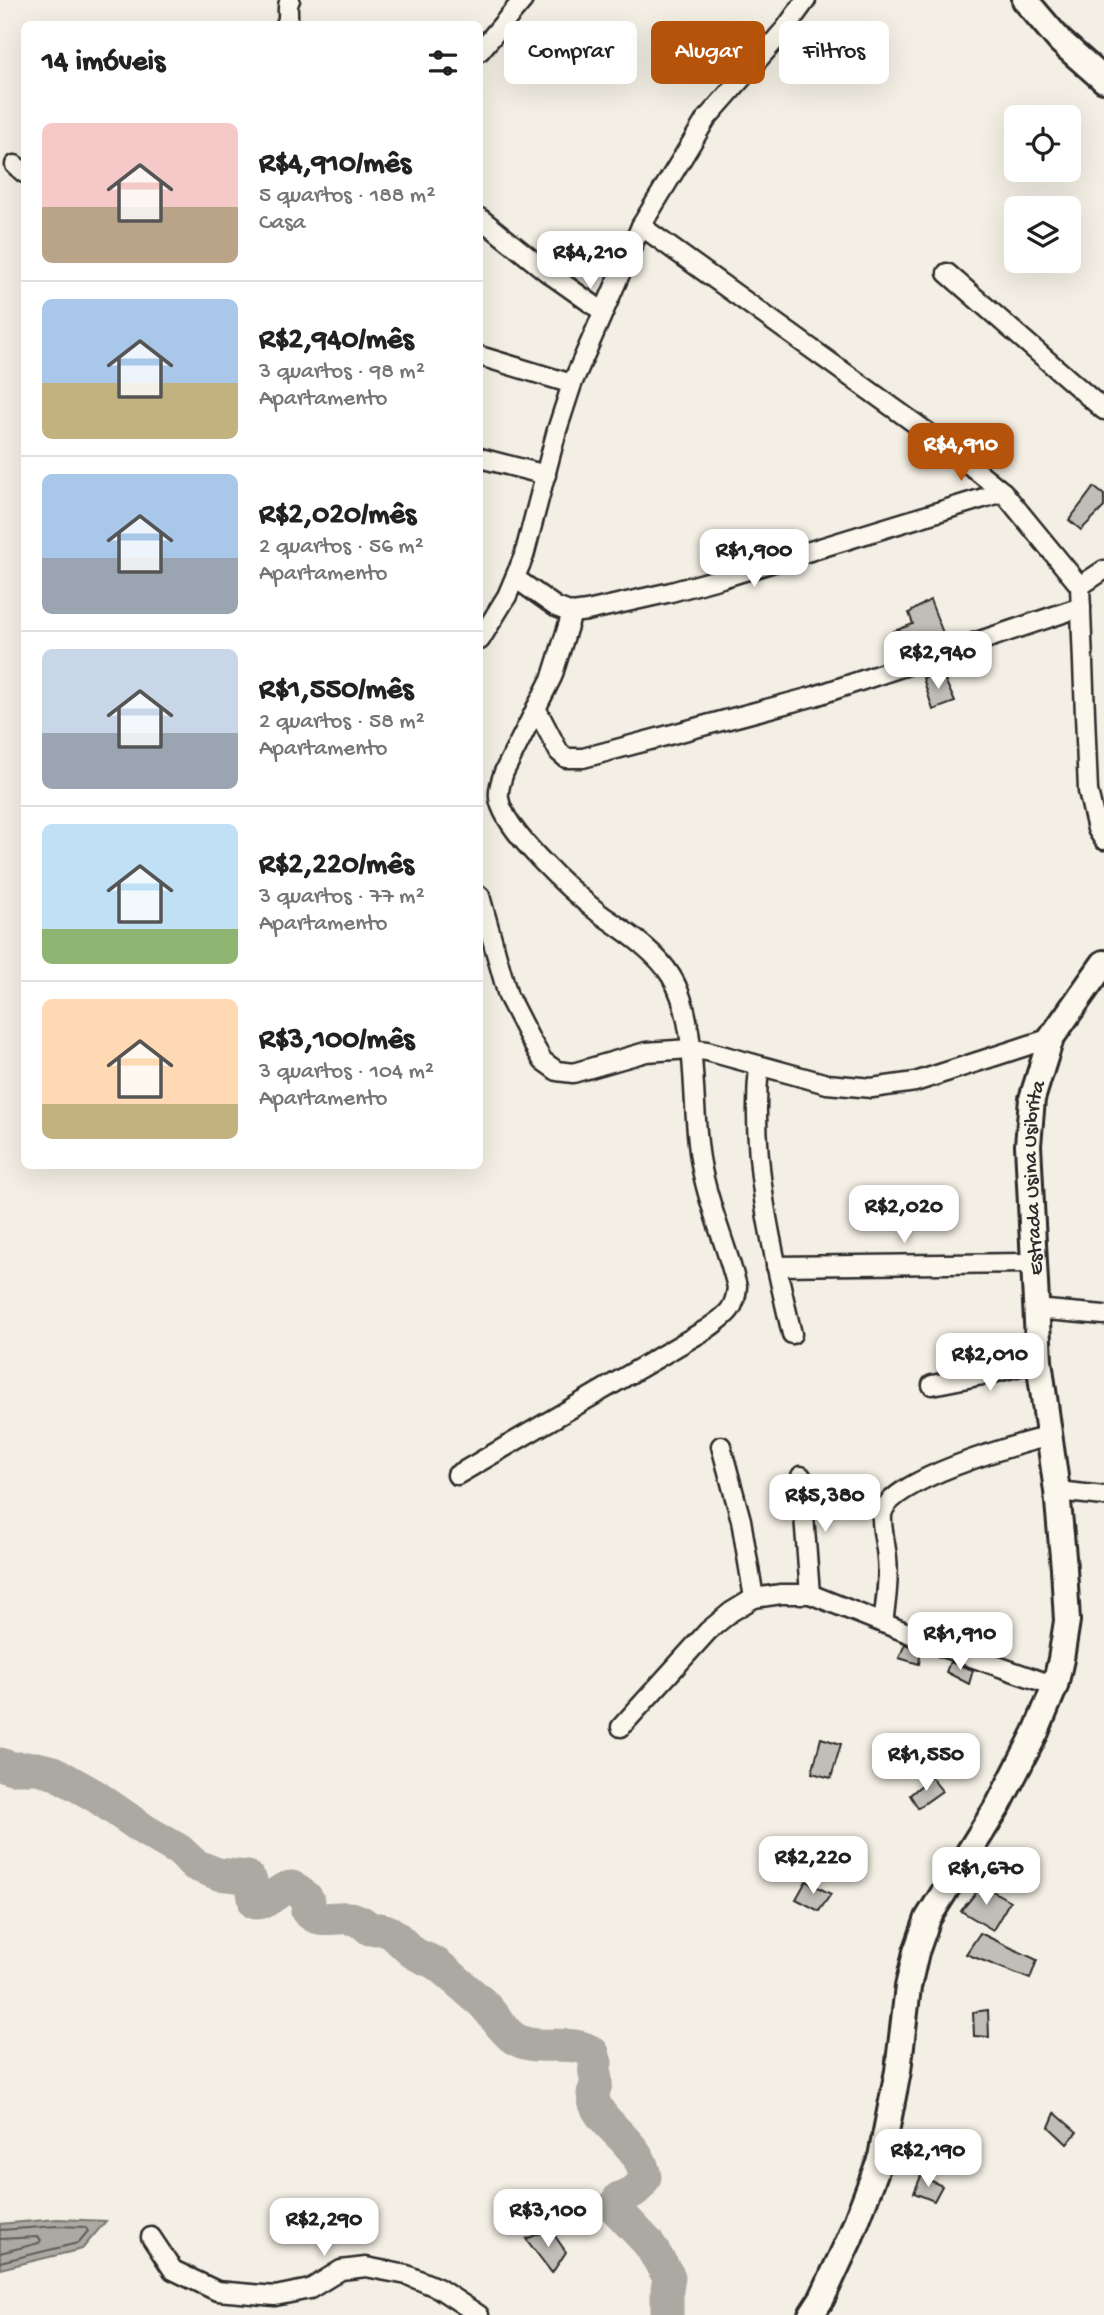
<!DOCTYPE html>
<html lang="pt">
<meta charset="utf-8">
<style>
:root{--surface:#fff;--page:#f6f6f6;--text:#222;--muted:#767676;--line:#e0e0e0;--accent:#b45309}
body{margin:0;font-family:"Gochi Hand",sans-serif;background:var(--page);color:var(--text);height:100vh;display:flex;flex-direction:column;font-size:26px;white-space:nowrap}
*{box-sizing:border-box;margin:0}
p{font-size:23px;color:var(--muted)}
.icon{flex:none;width:38px;height:38px;fill:none;stroke:currentColor;stroke-width:2;stroke-linecap:round;stroke-linejoin:round}
.map{position:relative;flex:1;overflow:hidden}
.details{position:absolute;left:21px;top:21px;width:462px;height:1148px;display:flex;flex-direction:column;background:var(--surface);border-radius:10px;box-shadow:0 7px 28px #0002}
.details>*{flex:none}
.guide{position:absolute;left:504px;top:21px;width:494px;height:63px;display:flex;gap:14px}
.buttons{position:absolute;left:1004px;top:105px;display:grid;gap:14px}
.buttons a{display:grid;place-items:center;width:77px;height:77px;border-radius:10px;background:var(--surface);box-shadow:0 7px 28px #0002;font-size:35px}
.price{position:absolute;translate:-50% -60px;padding:0 16px;border-radius:14px;background:#fff;color:#222;font-size:23px;line-height:46px;filter:drop-shadow(0 2px 4px #0008)}
.price::after{content:'';position:absolute;left:50%;top:42px;width:21px;height:16px;margin-left:-10px;background:inherit;clip-path:polygon(0 0,100% 0,50% 100%)}
.price.active{background:var(--accent);color:#fff}
ul{padding:0;list-style:none}
li{display:flex;align-items:center;gap:21px;height:175px;padding:0 21px}
li+li{border-top:2px solid var(--line)}
li span{display:grid;place-items:center;flex:none;width:196px;height:140px;border-radius:10px;color:#555}
li>.icon{margin-inline-start:auto}
span .icon{width:84px;height:84px;fill:#fffc;stroke-width:1}
li b{font-size:30px}
h2{display:flex;justify-content:space-between;align-items:center;height:84px;padding:0 21px;font-size:30px}
.chip{padding:0 24px;border-radius:10px;background:var(--surface);box-shadow:0 7px 28px #0002;font-size:24px;line-height:63px}
.chip.active{background:var(--accent);color:#fff}
.map>svg:first-child{display:block}
.water{fill:#aca9a2;stroke:#787772;stroke-width:2}
.lines{fill:none;stroke-linecap:round;stroke-linejoin:round}
.shore{stroke:#5f5d5b;stroke-width:2}
.river{stroke:#aca9a2;stroke-width:33}
.building{fill:#c0beb6;stroke:#2b2b2b;stroke-width:2}
.street-casing{stroke:#2b2b2b;stroke-width:23}
.secondary-casing{stroke:#2b2b2b;stroke-width:30}
.street{stroke:#fbf7ec;stroke-width:18}
.secondary{stroke:#fbf7ec;stroke-width:24}
.labels{text-anchor:middle;stroke-width:6;stroke-linejoin:round;paint-order:stroke}
.street-label{font-size:21px;fill:#2b2b2b;stroke:#fbf7ec}
</style>
<div class="map">
<svg width="1104" height="2315" viewBox="0 0 1104 2315">
<rect width="100%" height="100%" fill="#f3efe4"/>
<filter id="ink" filterUnits="userSpaceOnUse"><feTurbulence type="fractalNoise" baseFrequency=".0143" numOctaves="2"/><feDisplacementMap in="SourceGraphic" scale="14" xChannelSelector="R" yChannelSelector="G"/><feConvolveMatrix kernelMatrix="1 2 1 2 8 2 1 2 1" color-interpolation-filters="sRGB"/></filter>
<g filter="url(#ink)">
<polygon class="water" points="57,2219 106,2221 82,2249 0,2269 0,2224"/>
<g class="lines">
<g class="shore">
<polyline points="0,2230 57,2226 85,2227 88,2231 78,2243 0,2262"/>
<polyline points="0,2239 38,2237 41,2240 39,2243 0,2253"/>
</g>
<path class="river" d="M0,1764L12,1768H37L53,1772L94,1795L146,1831L179,1850L195,1865L218,1874L247,1877L251,1881L255,1903C270,1904 277,1888 292,1887L306,1897L309,1902L307,1911C326,1930 346,1905 370,1929C395,1927 396,1940 414,1953C422,1958 431,1960 438,1965C452,1976 466,1989 479,2000C491,2010 499,2026 511,2036C535,2055 570,2036 593,2053L596,2063C592,2072 597,2075 596,2084C596,2087 593,2091 593,2094C594,2124 640,2139 645,2177C640,2189 632,2194 619,2198L614,2207L649,2244L669,2277L667,2290V2315"/>
</g>
<g class="building">
<polygon points="1094,487 1104,495 1104,507 1081,530 1069,520"/>
<polygon points="930,600 945,638 923,648 920,642 903,650 894,631 913,624 909,613"/>
<polygon points="941,671 955,702 933,710 923,678"/>
<polygon points="905,1644 921,1651 919,1664 899,1658"/>
<polygon points="950,1662 973,1670 969,1684 946,1672"/>
<polygon points="821,1738 841,1744 831,1778 812,1773"/>
<polygon points="931,1777 942,1791 918,1808 910,1795"/>
<polygon points="806,1881 831,1894 819,1911 796,1899"/>
<polygon points="982,1885 1010,1901 993,1930 961,1911"/>
<polygon points="980,1933 1037,1960 1030,1979 966,1954"/>
<polygon points="988,2010 989,2037 974,2036 973,2012"/>
<polygon points="1055,2113 1077,2132 1067,2144 1049,2127"/>
<polygon points="921,2176 942,2186 934,2201 914,2193"/>
<polygon points="550,2229 566,2252 552,2273 526,2239"/>
</g>
<g class="lines">
<defs>
<g id="street">
<path d="M286,24C291,16 285,8 290,0"/>
<polyline points="480,51 523,0"/>
<polyline points="15,165 24,173"/>
<polyline points="480,218 547,272 602,311"/>
<polyline points="641,226 945,445 1003,492 1080,586 1088,791 1097,829 1104,840"/>
<polyline points="947,273 1104,410"/>
<polyline points="480,356 572,384"/>
<polyline points="480,458 546,475"/>
<polyline points="515,578 556,607 572,613 587,611 671,592 722,578 1003,492"/>
<polyline points="1080,586 1104,570"/>
<polyline points="480,640 507,596 524,556 557,430 572,384 641,226 706,119 785,29 806,0"/>
<polyline points="536,708 559,752 566,758 583,758 815,696 1081,607"/>
<polyline points="480,896 508,996 530,1039 543,1061 557,1071 573,1073 646,1052 690,1049 707,1051 827,1084 872,1088 915,1082 1051,1038"/>
<path d="M759,1066C750,1158 771,1245 792,1334"/>
<polyline points="776,1266 1033,1263"/>
<polyline points="1035,1309 1104,1315"/>
<polyline points="932,1385 993,1373 1039,1361"/>
<polyline points="721,1446 741,1520 754,1598"/>
<path d="M457,1475L707,1329C726,1315 735,1311 737,1287C727,1246 708,1206 701,1164C690,1109 700,1022 671,976C655,950 624,931 599,913C573,893 503,830 499,798C498,789 501,781 504,772L552,677L572,613"/>
<polyline points="801,1476 810,1594"/>
<polyline points="1057,1491 1104,1496"/>
<path d="M883,1623C886,1602 889,1580 887,1558C886,1544 881,1529 882,1515C887,1480 1018,1444 1050,1436"/>
<polyline points="621,1727 708,1631 731,1612 754,1598 781,1594 810,1594 948,1649 1055,1686"/>
<polyline points="151,2237 173,2270 217,2291 275,2296 310,2289 341,2270 366,2267 407,2275 438,2288 479,2315"/>
</g>
<g id="secondary">
<polyline points="1025,0 1060,41 1104,80"/>
<path id="s1" d="M811,2315L822,2298L850,2238L881,2157L898,2071L908,1987L916,1952L928,1918L999,1804L1036,1732L1055,1686L1061,1659L1067,1621L1064,1568L1057,1491L1039,1361L1028,1145L1032,1099L1051,1038L1104,963"/>
</g>
</defs>
<use href="#street" class="street-casing"/>
<use href="#secondary" class="secondary-casing"/>
<use href="#street" class="street"/>
<use href="#secondary" class="secondary"/>
</g>
</g>
<g class="labels">
<g class="street-label">
<text dy="7" stroke="none"><textPath href="#s1" startOffset="1194">Estrada Usina Usibrita</textPath></text>
</g>
</g>
</svg>
<div class="buttons">
<a><svg class="icon" aria-label="locate" viewBox="0 0 24 24"><circle cx="12" cy="12" r="6"/><path d="M12 2v4M12 18v4M2 12h4M18 12h4"/></svg></a>
<a><svg class="icon" aria-label="layers" viewBox="0 0 24 24"><path d="M12 4l9 5-9 5-9-5zM3 14l9 5 9-5"/></svg></a>
</div>
<b class="price" style="left:590px;top:291px">R$4,210</b>
<b class="price active" style="left:961px;top:483px">R$4,910</b>
<b class="price" style="left:754px;top:589px">R$1,900</b>
<b class="price" style="left:938px;top:691px">R$2,940</b>
<b class="price" style="left:904px;top:1245px">R$2,020</b>
<b class="price" style="left:990px;top:1393px">R$2,010</b>
<b class="price" style="left:825px;top:1534px">R$5,380</b>
<b class="price" style="left:960px;top:1672px">R$1,910</b>
<b class="price" style="left:926px;top:1793px">R$1,550</b>
<b class="price" style="left:813px;top:1896px">R$2,220</b>
<b class="price" style="left:986px;top:1907px">R$1,670</b>
<b class="price" style="left:928px;top:2189px">R$2,190</b>
<b class="price" style="left:548px;top:2249px">R$3,100</b>
<b class="price" style="left:324px;top:2258px">R$2,290</b>
<div class="guide">
<a class="chip">Comprar</a>
<a class="chip active">Alugar</a>
<a class="chip">Filtros</a>
</div>
<section class="details">
<h2>14 imóveis<svg class="icon" aria-label="filters" viewBox="0 0 24 24"><path d="M4 7h16M4 17h16"/><circle cx="9" cy="7" r="2"/><circle cx="15" cy="17" r="2"/></svg></h2>
<ul>
<li><span style="background:linear-gradient(#f6c9c9 60%,#b9a48a 0)"><svg class="icon" aria-label="home" viewBox="0 0 24 24"><path d="M3 11l9-7 9 7M6 9v11h12V9"/></svg></span><div><b>R$4,910/mês</b><p>5 quartos · 188 m²</p><p>Casa</p></div></li>
<li><span style="background:linear-gradient(#a9c7e8 60%,#c2b280 0)"><svg class="icon" aria-label="home" viewBox="0 0 24 24"><path d="M3 11l9-7 9 7M6 9v11h12V9"/></svg></span><div><b>R$2,940/mês</b><p>3 quartos · 98 m²</p><p>Apartamento</p></div></li>
<li><span style="background:linear-gradient(#a9c7e8 60%,#9aa5b1 0)"><svg class="icon" aria-label="home" viewBox="0 0 24 24"><path d="M3 11l9-7 9 7M6 9v11h12V9"/></svg></span><div><b>R$2,020/mês</b><p>2 quartos · 56 m²</p><p>Apartamento</p></div></li>
<li><span style="background:linear-gradient(#c9d6e8 60%,#9aa5b1 0)"><svg class="icon" aria-label="home" viewBox="0 0 24 24"><path d="M3 11l9-7 9 7M6 9v11h12V9"/></svg></span><div><b>R$1,550/mês</b><p>2 quartos · 58 m²</p><p>Apartamento</p></div></li>
<li><span style="background:linear-gradient(#bfe0f5 75%,#8fb573 0)"><svg class="icon" aria-label="home" viewBox="0 0 24 24"><path d="M3 11l9-7 9 7M6 9v11h12V9"/></svg></span><div><b>R$2,220/mês</b><p>3 quartos · 77 m²</p><p>Apartamento</p></div></li>
<li><span style="background:linear-gradient(#ffd9b3 75%,#c2b280 0)"><svg class="icon" aria-label="home" viewBox="0 0 24 24"><path d="M3 11l9-7 9 7M6 9v11h12V9"/></svg></span><div><b>R$3,100/mês</b><p>3 quartos · 104 m²</p><p>Apartamento</p></div></li>
</ul>
</section>
</div>
